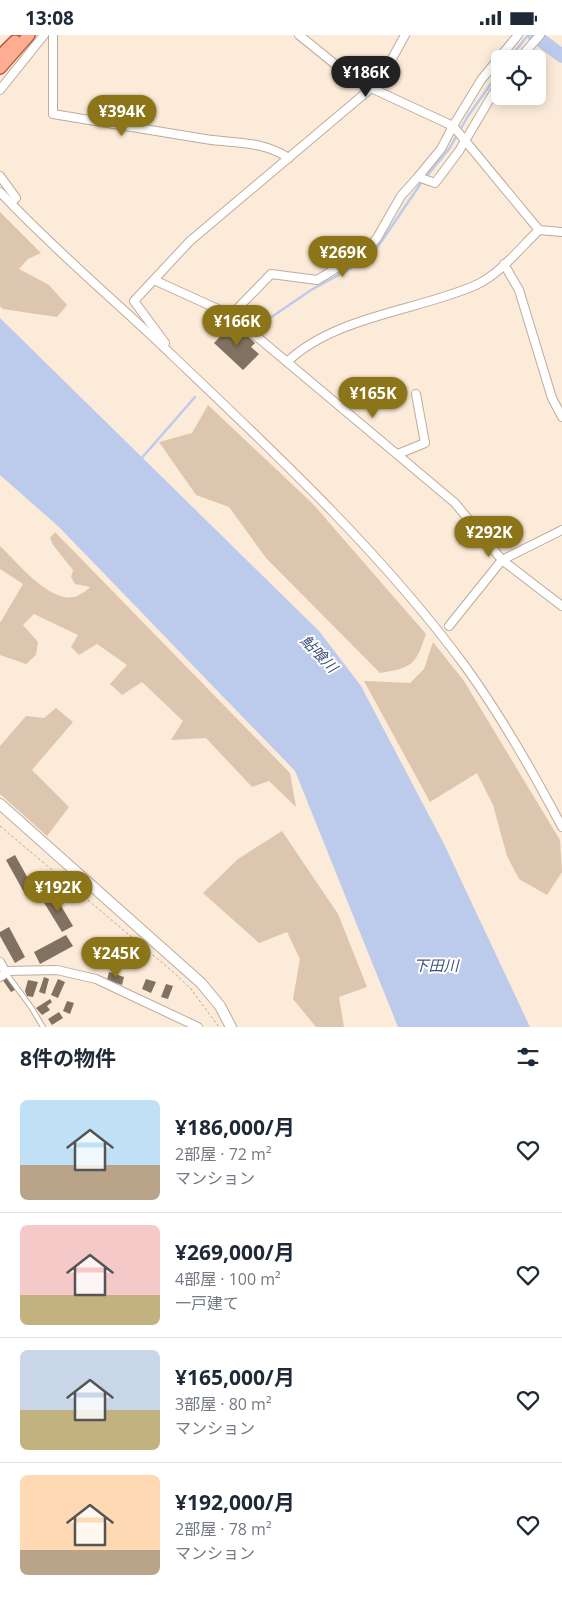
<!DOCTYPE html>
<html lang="ja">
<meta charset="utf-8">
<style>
:root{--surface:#fff;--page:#f6f6f7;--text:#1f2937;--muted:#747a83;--line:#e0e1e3;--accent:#8c7519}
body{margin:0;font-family:"Open Sans","Noto Sans JP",sans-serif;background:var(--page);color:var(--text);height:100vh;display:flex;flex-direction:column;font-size:19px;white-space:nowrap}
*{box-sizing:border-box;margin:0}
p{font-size:16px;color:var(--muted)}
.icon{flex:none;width:28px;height:28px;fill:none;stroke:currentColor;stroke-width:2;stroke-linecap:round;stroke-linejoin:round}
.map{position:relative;height:992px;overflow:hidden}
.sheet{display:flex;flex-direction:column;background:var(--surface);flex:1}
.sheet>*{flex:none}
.controls{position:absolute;left:491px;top:15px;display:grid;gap:10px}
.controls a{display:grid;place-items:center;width:55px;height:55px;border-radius:8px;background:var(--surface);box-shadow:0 2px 12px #0003;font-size:25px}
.price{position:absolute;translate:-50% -42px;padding:0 11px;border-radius:18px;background:var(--accent);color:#fff;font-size:16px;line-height:32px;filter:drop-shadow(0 1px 2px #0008)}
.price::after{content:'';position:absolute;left:50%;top:30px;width:15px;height:11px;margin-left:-8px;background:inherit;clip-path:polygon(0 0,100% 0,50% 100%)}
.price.on{background:#222;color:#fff}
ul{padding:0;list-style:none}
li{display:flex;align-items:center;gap:15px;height:125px;padding:0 20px}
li+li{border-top:1px solid var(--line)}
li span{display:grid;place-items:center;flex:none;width:140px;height:100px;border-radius:8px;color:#555}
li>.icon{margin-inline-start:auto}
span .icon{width:60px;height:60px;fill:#fffc;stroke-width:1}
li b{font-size:21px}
h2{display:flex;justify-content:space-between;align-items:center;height:60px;padding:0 20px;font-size:21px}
.status{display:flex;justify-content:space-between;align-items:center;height:35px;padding:0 25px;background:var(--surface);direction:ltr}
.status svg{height:14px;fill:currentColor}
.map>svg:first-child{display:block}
.green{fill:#dcc6af}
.water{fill:#bccbec}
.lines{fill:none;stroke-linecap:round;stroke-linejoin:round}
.stream{stroke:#bccbec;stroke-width:2.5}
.river{stroke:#bccbec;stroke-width:14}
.building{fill:#817161}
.lane-casing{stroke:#bdac9b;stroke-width:6}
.street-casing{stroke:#bdac9b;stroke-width:10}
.secondary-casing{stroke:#bdac9b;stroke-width:12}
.primary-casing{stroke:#b35a39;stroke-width:14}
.path{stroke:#b3a698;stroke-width:1;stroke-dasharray:2.5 2.5;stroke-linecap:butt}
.lane{stroke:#fff;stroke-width:4}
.street{stroke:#fff;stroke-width:8}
.secondary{stroke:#fff;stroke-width:10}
.primary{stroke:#fead92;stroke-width:11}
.labels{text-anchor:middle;stroke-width:4;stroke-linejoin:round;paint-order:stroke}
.water-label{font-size:15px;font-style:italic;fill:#3e537f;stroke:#fff}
</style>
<div class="status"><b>13:08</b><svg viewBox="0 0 49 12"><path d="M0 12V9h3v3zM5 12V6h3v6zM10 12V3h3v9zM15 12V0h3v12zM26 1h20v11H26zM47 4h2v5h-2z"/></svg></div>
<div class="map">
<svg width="562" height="992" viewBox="0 0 562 992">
<rect width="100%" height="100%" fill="#fcebd9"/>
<g class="green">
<polygon points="0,177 41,218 28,224 19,234 49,250 67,270 57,282 3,274 0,271"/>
<path d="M208,370L313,469L426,599C415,631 413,632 380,638L266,523L229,472L196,460L159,407L192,398Z"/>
<path d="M55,497L290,738L296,772L269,746L252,752L206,703L171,705L183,686L142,647L122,660L110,649L127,630L97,609L79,620L71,612L78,600L34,579L23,590L38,607L36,620L26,629L0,620V588L23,549L0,534V511C17,527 52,571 77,561C82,558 86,557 90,552L75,549L71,542L73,535L53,510L50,503Z"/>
<polygon points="433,607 464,646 560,805 562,837 547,860 519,844 507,821 493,770 477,738 430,767 364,646 410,648 424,634"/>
<polygon points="56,673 73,687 32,735 69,772 47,801 0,759 0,711 26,681 44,683"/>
<polygon points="282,796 338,879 367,952 339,962 344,992 316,992 293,964 300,924 287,897 259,908 203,858 238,824"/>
</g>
<polygon class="water" points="0,283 319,596 361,651 443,807 530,992 398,992 295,736 59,492 0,440"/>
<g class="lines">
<g class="stream">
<polyline points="509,24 528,0"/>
<polyline points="257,292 311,255 355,231 375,216 421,148 449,114 468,81 500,36"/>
<polyline points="140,425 195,362"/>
</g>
<polyline class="river" points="534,0 562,21"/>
</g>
<g class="building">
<polygon points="230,291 235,296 239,293 255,308 251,312 259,319 243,335 214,308"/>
<polygon points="15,820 35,856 26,861 6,825"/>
<polygon points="54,859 73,891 62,897 43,866"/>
<polygon points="9,892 25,922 15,928 0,901 0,897"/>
<polygon points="66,900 73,911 40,929 34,917"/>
<polygon points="122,908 132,916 128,922 117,913"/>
<polygon points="135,921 146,925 144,931 133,927"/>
<polygon points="109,937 124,942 122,950 107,945"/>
<polygon points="6,941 15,955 11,957 2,944"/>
<polygon points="44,942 49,944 45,959 39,957"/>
<polygon points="58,944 65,947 58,963 51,960"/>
<polygon points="146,944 156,947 151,958 142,954"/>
<polygon points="28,945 38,947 33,962 27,961 25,956"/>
<polygon points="166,949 173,951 168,964 161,962"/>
<polygon points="50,964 52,967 47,971 50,975 42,980 36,973"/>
<polygon points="67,966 74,968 70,979 63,976"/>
<polygon points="59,977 63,983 52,990 48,984"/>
</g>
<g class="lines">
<defs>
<polyline id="lane" points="6,938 31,972 43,992"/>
<g id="street">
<path d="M53,0V79C104,87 154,96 205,104C237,109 260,105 289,123"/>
<polyline points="299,0 341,34 371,53 453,91 441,114 418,142"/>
<polyline points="518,0 481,45 453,91 539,195 562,197"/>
<polyline points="519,24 540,0"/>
<polyline points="0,55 44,0"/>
<polyline points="0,141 16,163 11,168"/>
<path d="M0,157C54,215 117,267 174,322C276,419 381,517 465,631C502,682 533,737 562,792"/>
<polyline points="504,229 519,255 552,363 562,382"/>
<polyline points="154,245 231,280 455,468 502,525 562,571"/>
<polyline points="231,280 271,239 317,245 368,214 377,203 401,161 418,142 435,148 459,116 500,47"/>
<polyline points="165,308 134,266 190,206 369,55 388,31 405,0"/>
<path d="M287,327C335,281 417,276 476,250C500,239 520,213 539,195"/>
<polyline points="398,419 425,408 416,359"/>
<polyline points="449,591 502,525 562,495"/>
<polyline points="0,927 6,938 0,942"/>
<polyline points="7,936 57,935 96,944 198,992"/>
</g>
<polyline id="secondary" points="0,769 201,948 220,971 231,992"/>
<g id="primary">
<polyline points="0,21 15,6"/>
<polyline points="0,33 29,0"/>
</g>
</defs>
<use href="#lane" class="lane-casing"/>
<use href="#street" class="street-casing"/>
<use href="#secondary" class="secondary-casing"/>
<use href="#primary" class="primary-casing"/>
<polyline class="path" points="0,791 172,936 191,954 219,992"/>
<use href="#lane" class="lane"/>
<use href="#street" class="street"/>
<use href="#secondary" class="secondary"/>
<use href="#primary" class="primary"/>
</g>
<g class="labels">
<g class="water-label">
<text transform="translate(319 619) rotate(46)" y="5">鮎喰川</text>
<text x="436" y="936">下田川</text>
</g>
</g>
</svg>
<div class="controls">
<a><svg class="icon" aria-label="locate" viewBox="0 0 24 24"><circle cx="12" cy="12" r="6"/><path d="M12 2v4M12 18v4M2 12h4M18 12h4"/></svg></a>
</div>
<b class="price on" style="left:366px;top:63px">¥186K</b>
<b class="price" style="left:122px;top:102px">¥394K</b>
<b class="price" style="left:343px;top:243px">¥269K</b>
<b class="price" style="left:237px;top:312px">¥166K</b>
<b class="price" style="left:373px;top:384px">¥165K</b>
<b class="price" style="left:489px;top:523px">¥292K</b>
<b class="price" style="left:58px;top:878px">¥192K</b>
<b class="price" style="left:116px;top:944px">¥245K</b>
</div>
<section class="sheet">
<h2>8件の物件<svg class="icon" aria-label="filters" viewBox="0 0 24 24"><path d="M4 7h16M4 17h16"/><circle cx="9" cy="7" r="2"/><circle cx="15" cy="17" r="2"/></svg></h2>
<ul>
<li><span style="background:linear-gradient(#bfe0f5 65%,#b9a48a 0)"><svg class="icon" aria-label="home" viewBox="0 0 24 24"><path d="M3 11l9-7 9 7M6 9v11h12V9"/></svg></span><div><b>¥186,000/月</b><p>2部屋 · 72 m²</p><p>マンション</p></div><svg class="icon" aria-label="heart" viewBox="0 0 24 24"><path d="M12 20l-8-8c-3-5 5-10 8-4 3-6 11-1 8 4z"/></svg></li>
<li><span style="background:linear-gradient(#f6c9c9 70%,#c2b280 0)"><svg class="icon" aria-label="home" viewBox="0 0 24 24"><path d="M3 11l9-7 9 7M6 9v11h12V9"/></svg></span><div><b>¥269,000/月</b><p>4部屋 · 100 m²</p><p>一戸建て</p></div><svg class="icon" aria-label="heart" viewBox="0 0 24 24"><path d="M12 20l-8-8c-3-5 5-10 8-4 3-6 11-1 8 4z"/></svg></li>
<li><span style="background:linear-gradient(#c9d6e8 60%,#c2b280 0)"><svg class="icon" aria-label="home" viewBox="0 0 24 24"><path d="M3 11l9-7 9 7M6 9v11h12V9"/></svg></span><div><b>¥165,000/月</b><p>3部屋 · 80 m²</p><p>マンション</p></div><svg class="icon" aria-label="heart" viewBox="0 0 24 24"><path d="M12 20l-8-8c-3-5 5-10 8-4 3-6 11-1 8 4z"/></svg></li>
<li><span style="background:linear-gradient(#ffd9b3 75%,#b9a48a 0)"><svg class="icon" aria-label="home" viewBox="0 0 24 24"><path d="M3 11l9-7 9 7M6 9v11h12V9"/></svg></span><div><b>¥192,000/月</b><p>2部屋 · 78 m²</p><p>マンション</p></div><svg class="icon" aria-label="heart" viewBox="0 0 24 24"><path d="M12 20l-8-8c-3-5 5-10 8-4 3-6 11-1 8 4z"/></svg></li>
</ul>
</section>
